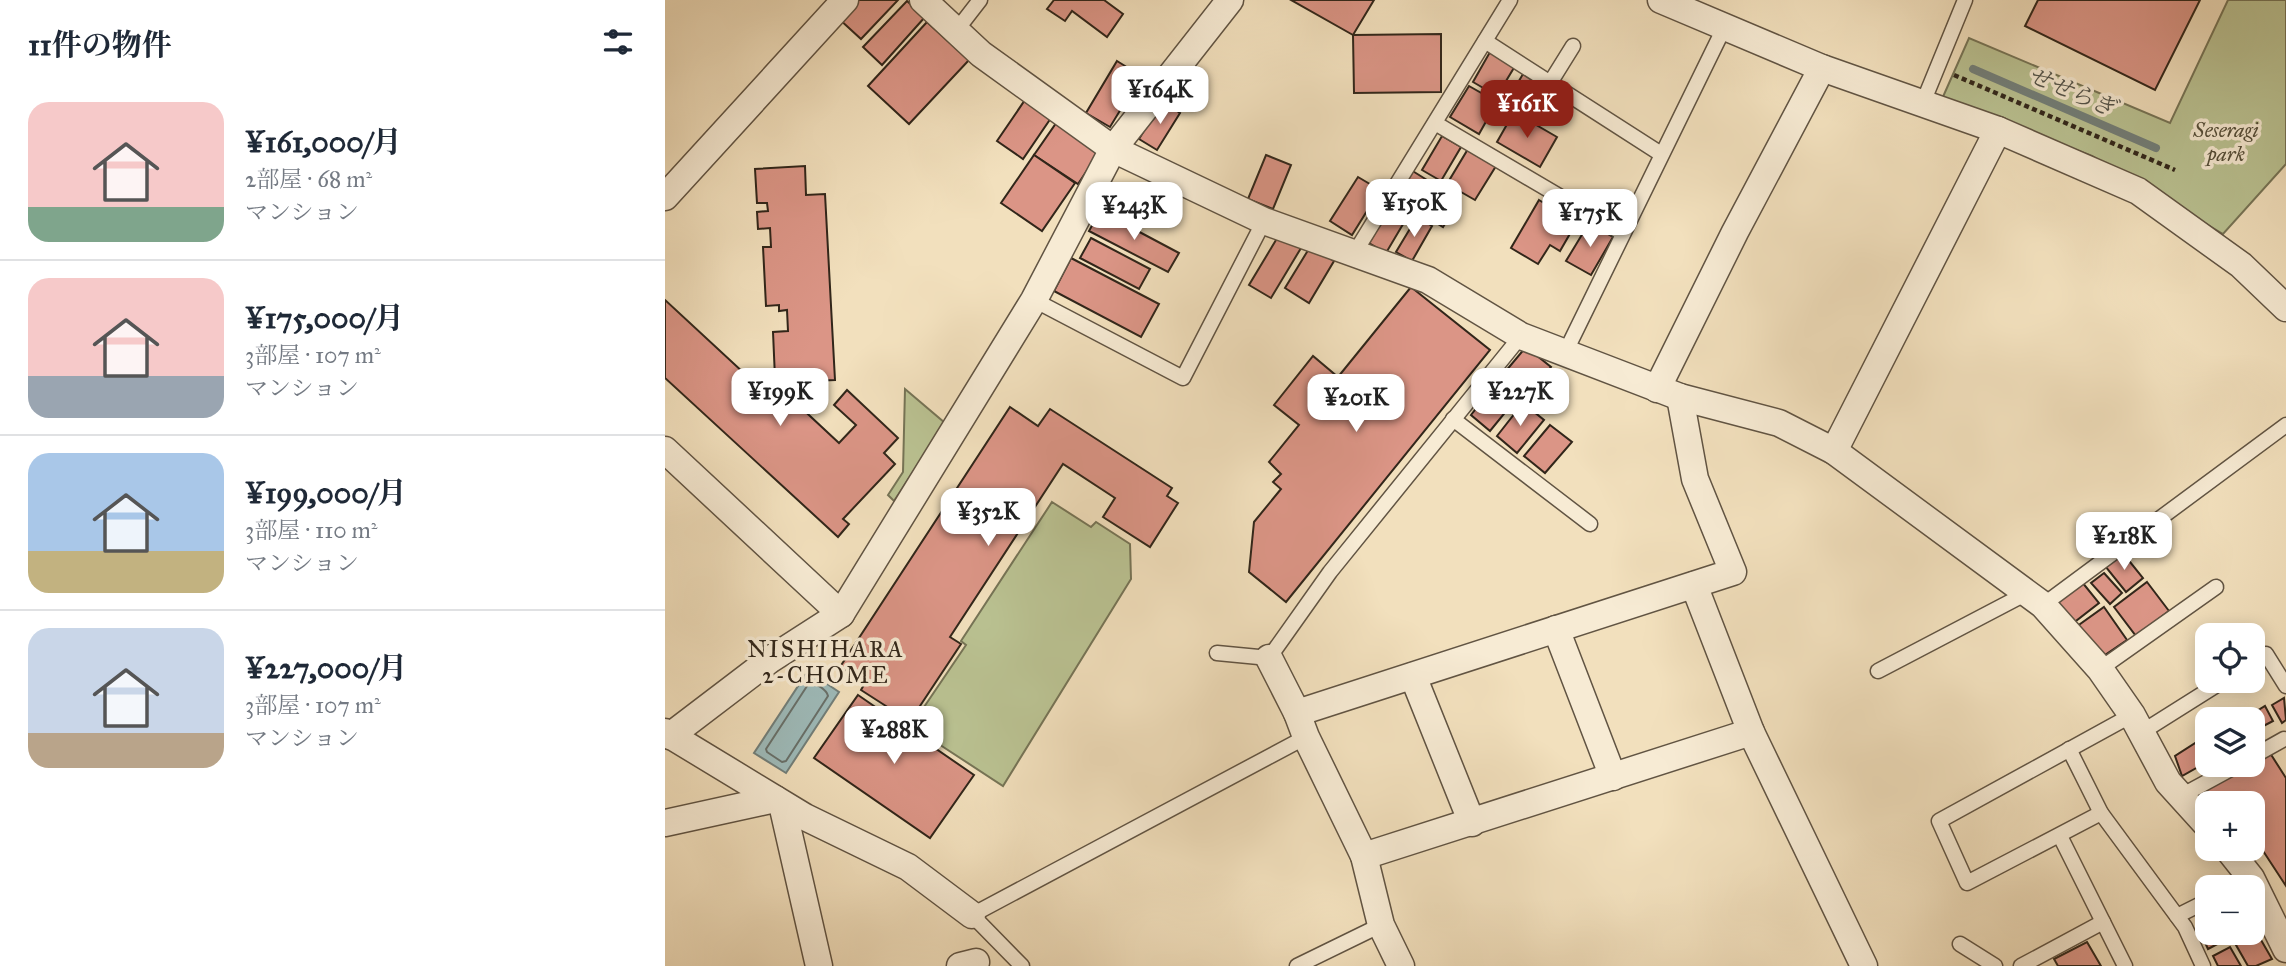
<!DOCTYPE html>
<html lang="ja">
<meta charset="utf-8">
<style>
:root{--surface:#fff;--page:#f6f6f7;--text:#1f2937;--muted:#747a83;--line:#e0e1e3;--accent:#8f2418}
body{margin:0;font-family:"IM FELL Great Primer","Noto Serif JP",serif;background:var(--page);color:var(--text);height:100vh;display:flex;flex-direction:column;font-size:26px;white-space:nowrap}
*{box-sizing:border-box;margin:0}
p{font-size:23px;color:var(--muted)}
.icon{flex:none;width:38px;height:38px;fill:none;stroke:currentColor;stroke-width:2;stroke-linecap:round;stroke-linejoin:round}
.map{position:relative;flex:1;overflow:hidden}
.drawer{display:flex;flex-direction:column;background:var(--surface);width:665px}
.drawer>*{flex:none}
.fabs{position:absolute;left:1530px;top:623px;display:grid;gap:14px}
.fabs a{display:grid;place-items:center;width:70px;height:70px;border-radius:14px;background:var(--surface);box-shadow:0 4px 18px #0003;font-size:35px}
.price{position:absolute;translate:-50% -60px;padding:0 16px;border-radius:14px;background:#fff;color:#222;font-size:23px;line-height:46px;filter:drop-shadow(0 2px 4px #0008)}
.price::after{content:'';position:absolute;left:50%;top:42px;width:21px;height:16px;margin-left:-10px;background:inherit;clip-path:polygon(0 0,100% 0,50% 100%)}
.price.on{background:var(--accent);color:#fff}
ul{padding:0;list-style:none}
li{display:flex;align-items:center;gap:21px;height:175px;padding:0 28px}
li+li{border-top:2px solid var(--line)}
li span{display:grid;place-items:center;flex:none;width:196px;height:140px;border-radius:21px;color:#555}
li>.icon{margin-inline-start:auto}
span .icon{width:84px;height:84px;fill:#fffc;stroke-width:1}
li b{font-size:30px}
h2{display:flex;justify-content:space-between;align-items:center;height:84px;padding:0 28px;font-size:30px}
main{display:flex;flex:1;min-height:0}
.map>svg:first-child{display:block}
.green{fill:#bac292;stroke:#767456;stroke-width:2}
.water{fill:#9ebbba;stroke:#727f7a;stroke-width:2}
.lines{fill:none;stroke-linecap:round;stroke-linejoin:round}
.shore{stroke:#68706a;stroke-width:2}
.stream{stroke:#727f7a;stroke-width:8}
.building{fill:#db9586;stroke:#31261a;stroke-width:2}
.service-casing{stroke:#615443;stroke-width:17}
.minor-casing{stroke:#615443;stroke-width:29}
.path{stroke:#31261a;stroke-width:4.5;stroke-dasharray:5 3.5;stroke-linecap:butt}
.service{stroke:#f7ebd4;stroke-width:14}
.minor{stroke:#f7ebd4;stroke-width:26}
.labels{text-anchor:middle;stroke-width:7;stroke-linejoin:round;paint-order:stroke}
.park-label{font-size:21px;font-style:italic;fill:#534d38;stroke:#f7ebd4}
.water-label{font-size:23px;font-style:italic;fill:#52534a;stroke:#f7ebd4}
.neighbourhood-label{font-size:23px;letter-spacing:2px;fill:#31261a;stroke:#f7ebd4}
</style>
<main>
<section class="drawer">
<h2>11件の物件<svg class="icon" aria-label="filters" viewBox="0 0 24 24"><path d="M4 7h16M4 17h16"/><circle cx="9" cy="7" r="2"/><circle cx="15" cy="17" r="2"/></svg></h2>
<ul>
<li><span style="background:linear-gradient(#f6c9c9 75%,#7fa58c 0)"><svg class="icon" aria-label="home" viewBox="0 0 24 24"><path d="M3 11l9-7 9 7M6 9v11h12V9"/></svg></span><div><b>¥161,000/月</b><p>2部屋 · 68 m²</p><p>マンション</p></div></li>
<li><span style="background:linear-gradient(#f6c9c9 70%,#9aa5b1 0)"><svg class="icon" aria-label="home" viewBox="0 0 24 24"><path d="M3 11l9-7 9 7M6 9v11h12V9"/></svg></span><div><b>¥175,000/月</b><p>3部屋 · 107 m²</p><p>マンション</p></div></li>
<li><span style="background:linear-gradient(#a9c7e8 70%,#c2b280 0)"><svg class="icon" aria-label="home" viewBox="0 0 24 24"><path d="M3 11l9-7 9 7M6 9v11h12V9"/></svg></span><div><b>¥199,000/月</b><p>3部屋 · 110 m²</p><p>マンション</p></div></li>
<li><span style="background:linear-gradient(#c9d6e8 75%,#b9a48a 0)"><svg class="icon" aria-label="home" viewBox="0 0 24 24"><path d="M3 11l9-7 9 7M6 9v11h12V9"/></svg></span><div><b>¥227,000/月</b><p>3部屋 · 107 m²</p><p>マンション</p></div></li>
</ul>
</section>
<div class="map">
<svg width="1621" height="966" viewBox="0 0 1621 966">
<rect width="100%" height="100%" fill="#f2e0bd"/>
<filter id="stains"><feTurbulence type="fractalNoise" baseFrequency=".00286" numOctaves="4"/><feColorMatrix values="0 0 0 0 .2 0 0 0 0 .09 0 0 0 0 .02 0 0 0 .5 -.17"/></filter>
<radialGradient id="worn" r=".72"><stop offset=".6" stop-color="#630" stop-opacity="0"/><stop offset="1" stop-color="#630" stop-opacity=".3"/></radialGradient>
<g class="green">
<polygon points="1563,0 1621,0 1621,164 1558,234 1427,156 1277,99 1304,38 1505,123"/>
<polygon points="240,389 280,423 229,501 223,495 238,472"/>
<polygon points="387,502 426,527 431,522 465,544 466,579 338,786 266,739 274,726 255,713 301,645 296,641"/>
</g>
<polygon class="water" points="143,671 174,692 121,773 89,753"/>
<g class="lines">
<path class="shore" d="M144,683C150,682 162,690 163,696L121,761L117,762L102,752L101,749Z"/>
<polyline class="stream" points="1308,69 1491,148"/>
</g>
<g class="building">
<polygon points="190,0 233,0 196,39 173,18"/>
<polygon points="389,0 439,0 458,14 442,37 407,11 400,21 382,9"/>
<polygon points="626,0 709,0 688,35"/>
<polygon points="1373,0 1535,0 1490,90 1360,26"/>
<polygon points="242,1 260,17 217,65 198,47"/>
<polygon points="262,22 304,60 244,124 203,86"/>
<polygon points="776,34 776,92 689,93 688,35"/>
<polygon points="825,52 850,66 832,96 808,82"/>
<polygon points="452,61 476,76 445,127 421,113"/>
<polygon points="858,74 879,86 863,113 842,101"/>
<polygon points="804,86 832,102 814,134 785,117"/>
<polygon points="362,97 388,115 358,159 332,141"/>
<polygon points="497,101 515,113 492,150 474,139"/>
<polygon points="849,112 892,137 875,167 832,142"/>
<polygon points="394,119 437,148 413,184 369,155"/>
<polygon points="777,136 796,147 776,181 757,170"/>
<polygon points="803,149 831,166 810,200 782,184"/>
<polygon points="369,155 410,183 377,231 336,203"/>
<polygon points="601,155 626,165 608,209 583,199"/>
<polygon points="140,166 141,195 160,194 170,380 121,382 121,378 110,378 108,332 123,331 122,310 114,311 114,305 101,306 98,247 106,247 105,228 93,229 92,212 103,211 102,203 92,203 90,169"/>
<polygon points="746,170 770,185 752,215 728,201"/>
<polygon points="693,177 715,190 687,235 665,221"/>
<polygon points="775,187 795,199 778,227 759,215"/>
<polygon points="874,200 895,213 898,208 914,218 895,251 885,245 873,264 846,248"/>
<polygon points="727,204 744,214 721,253 704,243"/>
<polygon points="435,211 514,253 503,272 424,231"/>
<polygon points="752,217 767,226 747,261 731,252"/>
<polygon points="924,223 948,237 926,275 901,261"/>
<polygon points="614,235 636,248 606,298 584,285"/>
<polygon points="426,238 485,269 474,289 415,258"/>
<polygon points="645,247 669,261 644,303 620,288"/>
<polygon points="406,258 494,304 476,337 389,291"/>
<polygon points="746,287 825,350 621,602 584,572 589,522 616,489 608,482 616,474 604,462 634,425 609,405 648,356 673,377"/>
<polygon points="0,300 107,399 116,389 174,443 191,425 169,405 182,390 233,438 219,453 230,464 178,519 184,524 173,537 0,378"/>
<polygon points="861,347 886,367 860,399 835,378"/>
<polygon points="832,382 852,398 825,431 806,415"/>
<polygon points="858,403 879,420 852,453 832,436"/>
<polygon points="345,407 373,426 385,409 507,488 502,496 513,503 485,547 438,517 450,498 398,464 285,637 296,644 249,715 243,710 238,717 196,690 200,683 175,667"/>
<polygon points="885,425 907,442 880,473 859,456"/>
<polygon points="1457,552 1478,578 1461,592 1440,566"/>
<polygon points="1439,573 1457,593 1445,604 1426,583"/>
<polygon points="1417,582 1434,603 1407,624 1390,602"/>
<polygon points="1482,582 1504,611 1471,636 1449,607"/>
<polygon points="1439,607 1462,640 1434,659 1411,627"/>
<polygon points="193,695 309,775 265,838 149,758"/>
<polygon points="1619,698 1621,720 1617,723 1607,705"/>
<polygon points="1600,706 1608,721 1587,732 1587,719 1579,719"/>
<polygon points="1535,740 1542,752 1542,762 1517,776 1510,756"/>
<polygon points="1605,753 1621,778 1621,886 1587,834 1587,803 1568,803 1564,798 1547,803 1540,789 1583,765 1587,765 1587,763"/>
<polygon points="1542,921 1542,933 1573,933 1543,949 1533,927"/>
<polygon points="1592,933 1607,959 1591,966 1583,966 1571,945"/>
<polygon points="1422,942 1436,966 1393,966 1389,959"/>
<polygon points="1565,947 1576,966 1553,966 1548,956"/>
</g>
<g class="lines">
<defs>
<g id="service">
<polyline points="291,31 315,0"/>
<polyline points="820,41 996,154"/>
<polyline points="885,83 908,46"/>
<polyline points="1257,105 1300,0"/>
<polyline points="770,123 957,233"/>
<polyline points="689,254 845,0"/>
<polyline points="369,300 518,378 599,221"/>
<polyline points="900,353 1059,28"/>
<polyline points="788,419 925,524"/>
<polyline points="1378,605 1621,425"/>
<polyline points="552,653 604,658 665,572 856,336"/>
<polyline points="1587,662 1601,654 1621,686"/>
<polyline points="1435,669 1551,587"/>
<polyline points="1213,671 1362,593"/>
<polyline points="1477,732 1558,681"/>
<polyline points="1404,749 1436,813 1520,927 1538,966"/>
<polyline points="1587,757 1619,739"/>
<polyline points="1516,796 1573,765"/>
<polyline points="1436,813 1302,883 1274,821 1467,715"/>
<polyline points="1395,836 1460,966"/>
<polyline points="1512,916 1542,901"/>
<polyline points="1295,944 1330,966"/>
<polyline points="357,966 307,915 641,737"/>
<polyline points="632,966 716,925"/>
<polyline points="1356,966 1438,922"/>
</g>
<g id="minor">
<polyline points="258,0 316,54 448,149 599,221 763,280 856,336 1015,397 1114,423 1169,451 1378,605 1435,669 1467,715 1503,782 1542,825"/>
<polyline points="996,0 1157,68 1333,130 1473,191 1576,265 1621,308"/>
<polyline points="0,197 180,0"/>
<polyline points="992,389 1070,232 1157,68"/>
<polyline points="0,450 176,614"/>
<polyline points="1169,451 1333,130"/>
<polyline points="1029,585 1086,732 1199,966"/>
<polyline points="891,629 948,777"/>
<polyline points="604,658 632,713 641,737 699,856 716,925 736,966"/>
<polyline points="748,676 807,823"/>
<polyline points="632,713 1068,572 1030,479 1015,397"/>
<polyline points="0,732 140,817 243,867 307,915"/>
<polyline points="5,736 106,659 176,614 369,300 448,149 565,0"/>
<polyline points="117,804 154,966"/>
<polyline points="0,823 110,799"/>
<polyline points="1563,849 1586,878 1621,949"/>
<polyline points="699,856 1086,732"/>
<polyline points="295,966 311,962"/>
</g>
</defs>
<use href="#service" class="service-casing"/>
<use href="#minor" class="minor-casing"/>
<polyline class="path" points="1289,75 1510,170"/>
<use href="#service" class="service"/>
<use href="#minor" class="minor"/>
</g>
<g class="labels">
<g class="park-label">
<text x="1561" y="137">Seseragi<tspan x="1561" dy="24">park</tspan></text>
</g>
<g class="water-label">
<text transform="translate(1407 91) rotate(23)" y="8">せせらぎ</text>
</g>
<g class="neighbourhood-label">
<text x="161" y="657">NISHIHARA<tspan x="161" dy="26">2-CHOME</tspan></text>
</g>
</g>
<rect width="100%" height="100%" filter="url(#stains)"/>
<rect width="100%" height="100%" fill="url(#worn)"/>
</svg>
<div class="fabs">
<a><svg class="icon" aria-label="locate" viewBox="0 0 24 24"><circle cx="12" cy="12" r="6"/><path d="M12 2v4M12 18v4M2 12h4M18 12h4"/></svg></a>
<a><svg class="icon" aria-label="layers" viewBox="0 0 24 24"><path d="M12 4l9 5-9 5-9-5zM3 14l9 5 9-5"/></svg></a>
<a>+</a>
<a>−</a>
</div>
<b class="price" style="left:495px;top:126px">¥164K</b>
<b class="price on" style="left:862px;top:140px">¥161K</b>
<b class="price" style="left:749px;top:239px">¥150K</b>
<b class="price" style="left:469px;top:242px">¥243K</b>
<b class="price" style="left:925px;top:249px">¥175K</b>
<b class="price" style="left:115px;top:428px">¥199K</b>
<b class="price" style="left:855px;top:428px">¥227K</b>
<b class="price" style="left:691px;top:434px">¥201K</b>
<b class="price" style="left:323px;top:548px">¥352K</b>
<b class="price" style="left:1459px;top:572px">¥218K</b>
<b class="price" style="left:229px;top:766px">¥288K</b>
</div>
</main>
